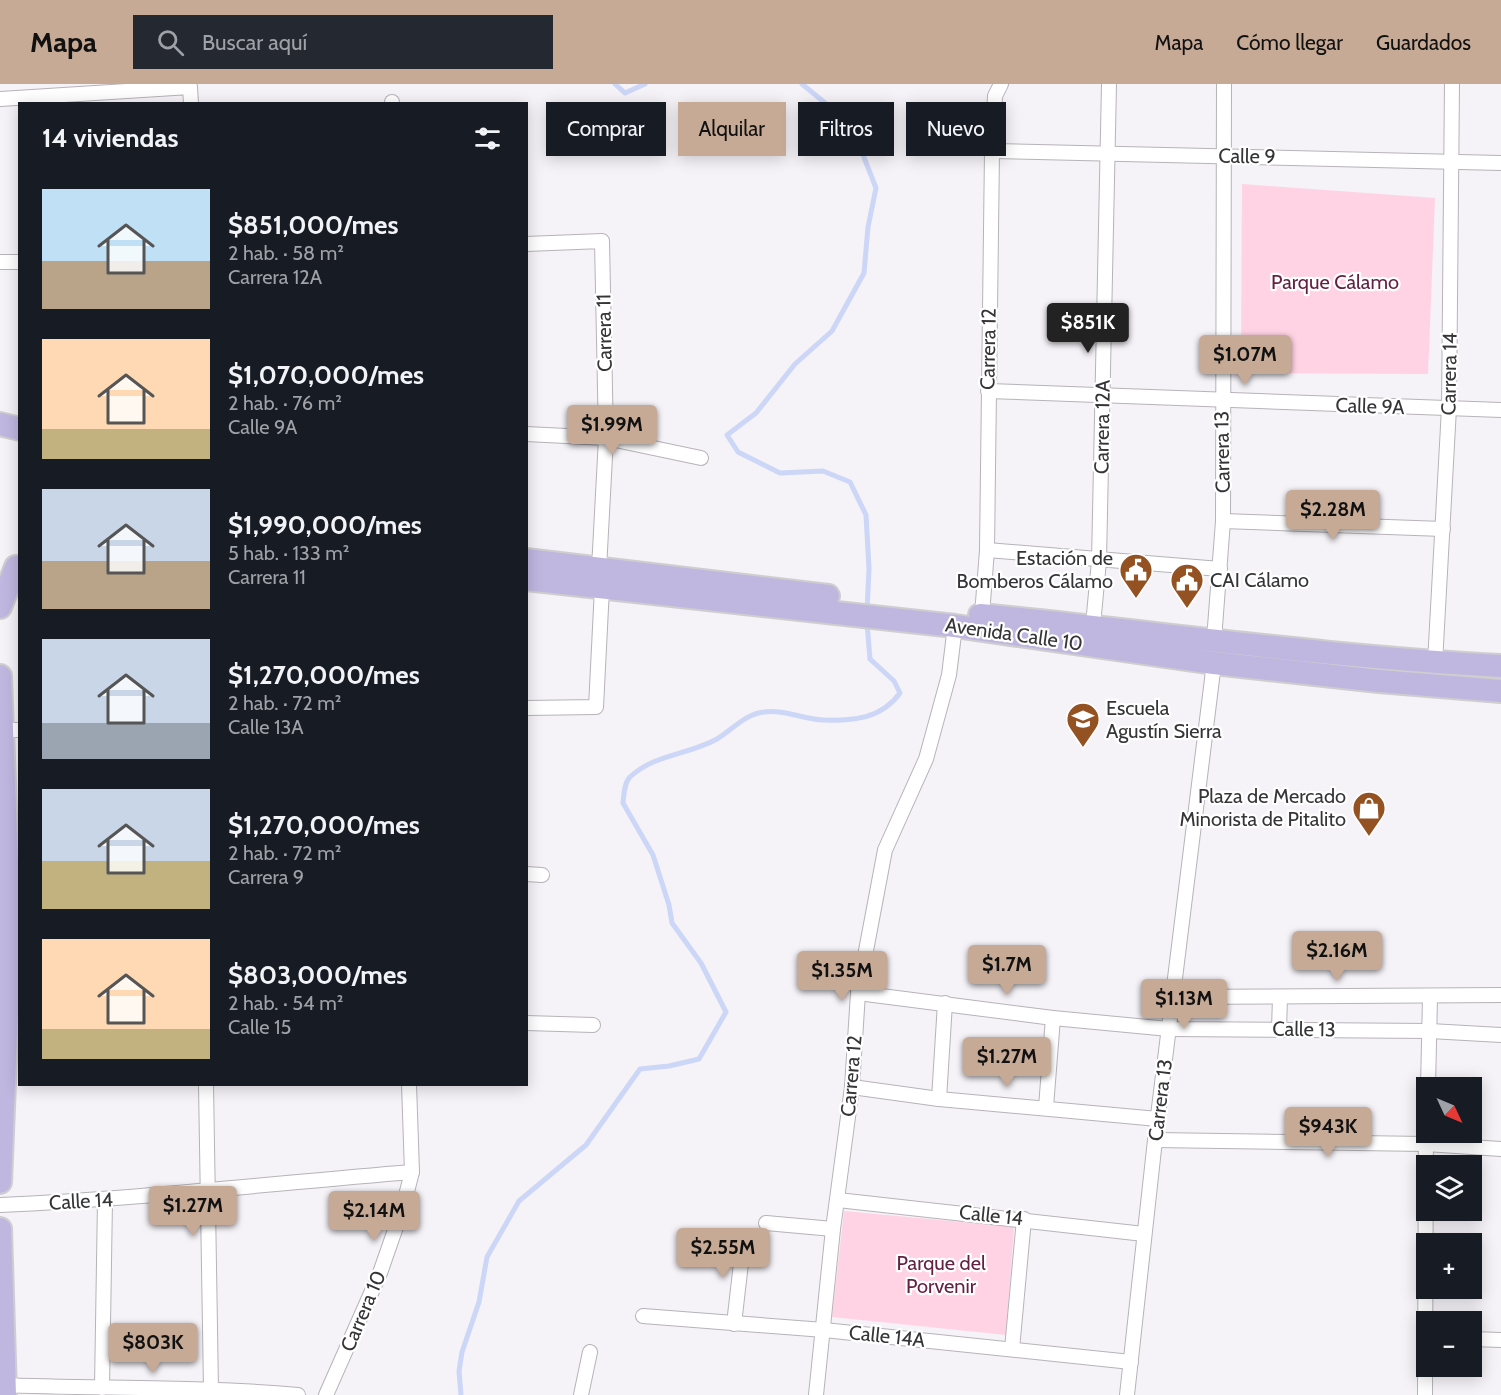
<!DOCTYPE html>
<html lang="es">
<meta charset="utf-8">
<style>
:root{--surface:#171b24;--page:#242831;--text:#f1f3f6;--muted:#9ea1a6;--accent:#c7aa96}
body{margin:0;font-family:Cabin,sans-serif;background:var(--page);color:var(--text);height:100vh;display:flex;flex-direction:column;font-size:22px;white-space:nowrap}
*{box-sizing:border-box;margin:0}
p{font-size:20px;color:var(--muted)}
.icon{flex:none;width:33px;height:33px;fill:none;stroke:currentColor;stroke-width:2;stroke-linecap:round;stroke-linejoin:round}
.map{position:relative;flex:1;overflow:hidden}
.drawer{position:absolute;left:18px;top:18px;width:510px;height:984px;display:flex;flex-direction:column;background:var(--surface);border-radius:0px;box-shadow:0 3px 15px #0003}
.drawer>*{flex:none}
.top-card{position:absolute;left:546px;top:18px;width:570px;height:54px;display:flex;gap:12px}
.needle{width:39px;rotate:134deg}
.buttons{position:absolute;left:1416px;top:993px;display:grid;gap:12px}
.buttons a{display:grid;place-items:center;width:66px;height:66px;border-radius:0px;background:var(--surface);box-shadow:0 3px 15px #0003;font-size:30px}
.price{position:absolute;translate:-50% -51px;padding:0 14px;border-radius:6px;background:var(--accent);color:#111;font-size:20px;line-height:39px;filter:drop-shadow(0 2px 3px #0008)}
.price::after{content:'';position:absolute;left:50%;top:36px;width:18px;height:14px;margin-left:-9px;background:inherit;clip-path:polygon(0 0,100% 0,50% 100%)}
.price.active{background:#222;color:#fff}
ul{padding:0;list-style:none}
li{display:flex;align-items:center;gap:18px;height:150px;padding:0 24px}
li span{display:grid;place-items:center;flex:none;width:168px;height:120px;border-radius:0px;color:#555}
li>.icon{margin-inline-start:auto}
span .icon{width:72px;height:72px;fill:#fffc;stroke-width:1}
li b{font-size:26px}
h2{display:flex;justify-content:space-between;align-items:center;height:72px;padding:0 24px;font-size:26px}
.tag{padding:0 21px;border-radius:0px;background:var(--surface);box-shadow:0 3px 15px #0003;font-size:21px;line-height:54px}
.tag.active{background:var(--accent);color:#111}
header{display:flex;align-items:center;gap:36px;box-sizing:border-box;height:84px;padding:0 30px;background:var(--accent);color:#111}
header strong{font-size:28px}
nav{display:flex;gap:33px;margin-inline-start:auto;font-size:21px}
.search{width:420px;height:54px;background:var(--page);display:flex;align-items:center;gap:15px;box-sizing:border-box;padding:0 21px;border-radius:0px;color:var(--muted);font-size:22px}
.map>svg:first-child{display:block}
.green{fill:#ffd3e4}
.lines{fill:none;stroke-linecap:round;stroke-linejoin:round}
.stream{stroke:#ccd6f6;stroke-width:5}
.minor-casing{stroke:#b7b3b9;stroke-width:16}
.primary-casing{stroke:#cfcecf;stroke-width:26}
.minor{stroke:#fff;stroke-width:14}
.primary{stroke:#bfb7e0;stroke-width:22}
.labels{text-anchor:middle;stroke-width:4.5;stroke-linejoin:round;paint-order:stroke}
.street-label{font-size:20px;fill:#353436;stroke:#fff}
.park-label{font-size:20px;fill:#652143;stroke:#fff}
.poi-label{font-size:20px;fill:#353436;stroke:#fff;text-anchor:end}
</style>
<header>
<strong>Mapa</strong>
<div class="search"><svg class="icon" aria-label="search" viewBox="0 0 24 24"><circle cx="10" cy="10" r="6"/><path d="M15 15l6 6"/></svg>Buscar aquí</div>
<nav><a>Mapa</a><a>Cómo llegar</a><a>Guardados</a></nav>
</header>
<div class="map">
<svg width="1501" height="1311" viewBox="0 0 1501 1311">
<rect width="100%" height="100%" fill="#f5f2f8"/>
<g class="green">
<polygon points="1242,100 1435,114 1428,290 1241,289"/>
<polygon points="844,1127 1014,1143 1006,1251 832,1233"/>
</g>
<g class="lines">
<g class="stream">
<polyline points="615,0 625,9 645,0"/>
<polyline points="802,0 835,27 858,58 876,104 868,143 864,189 832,247 795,280 756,329 727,351 738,368 780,389 823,387 850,398 866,431 869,485 867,527"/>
<path d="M461,1311L459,1287L462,1268L479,1218L487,1173L519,1117L586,1061L640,985L669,982L699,975L726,928L701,879L672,839L669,821L653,771L623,719C624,711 624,699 630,693C655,670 688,671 717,655C732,646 745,630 764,628C783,625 803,635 823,636C853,637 881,635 900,609L894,597L870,575L867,539"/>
</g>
<defs>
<g id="minor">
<polyline points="0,15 190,3 191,20"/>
<polyline points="392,18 392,20"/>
<polyline points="992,67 1501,79"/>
<polyline points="526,160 602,157 606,354 599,485"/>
<polyline points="0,178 20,178"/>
<polyline points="988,307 1501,326"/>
<polyline points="526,350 606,354 701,374"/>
<polyline points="1223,437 1443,445"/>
<polyline points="987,466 1220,485"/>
<polyline points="982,531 987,466 992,67 995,12 1001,0"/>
<polyline points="1093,541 1099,477 1109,0"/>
<polyline points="1214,556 1223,437 1224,0"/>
<polyline points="1435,579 1449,324 1452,0"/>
<polyline points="526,624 596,623 602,504"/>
<polyline points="1,646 20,646"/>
<polyline points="526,790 542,791"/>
<polyline points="858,909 1053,934 1169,945 1430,947 1501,951"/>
<polyline points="1174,913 1501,911"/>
<polyline points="526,939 593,941"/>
<polyline points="1279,945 1280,914"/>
<polyline points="206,1000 211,1305"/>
<polyline points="852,1003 939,1015 1158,1035"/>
<polyline points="1428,1004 1430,913"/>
<polyline points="939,1015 945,919"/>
<polyline points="1046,1023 1053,934"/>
<polyline points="1155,1056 1426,1060 1501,1065"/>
<polyline points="838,1116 1144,1150"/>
<path d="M0,1121C138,1115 275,1099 412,1088"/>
<polyline points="766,1139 833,1145"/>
<polyline points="643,1232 824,1246 1131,1278"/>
<polyline points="734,1240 744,1153"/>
<polyline points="1472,1255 1501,1256"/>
<polyline points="1012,1265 1024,1135"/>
<path d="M0,1301C99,1305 199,1302 298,1311"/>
<polyline points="102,1304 105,1116"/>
<polyline points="326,1311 380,1189 403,1123 412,1088 409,1000"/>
<polyline points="581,1311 590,1268"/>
<polyline points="816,1311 833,1145 852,1003 858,909 885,766 926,675 949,591 955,542"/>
<polyline points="1127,1311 1155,1056 1214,579"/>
<polyline points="1425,1311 1426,1034"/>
</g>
<g id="primary">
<polyline points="0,340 20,345"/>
<polyline points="526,476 828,512"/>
<polyline points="526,495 955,542 1214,579 1379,597 1501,607"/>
<polyline points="0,523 16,483"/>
<path d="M980,531C1154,548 1327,573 1501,582"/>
<polyline points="0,592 7,781 7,924 0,1098"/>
<polyline points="0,1145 5,1311"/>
</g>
</defs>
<use href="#minor" class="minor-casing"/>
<use href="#primary" class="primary-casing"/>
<use href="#minor" class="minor"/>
<use href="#primary" class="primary"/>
</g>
<defs>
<symbol id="civic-pin" viewBox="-11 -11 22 30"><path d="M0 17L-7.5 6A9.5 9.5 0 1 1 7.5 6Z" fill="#945121" stroke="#fff"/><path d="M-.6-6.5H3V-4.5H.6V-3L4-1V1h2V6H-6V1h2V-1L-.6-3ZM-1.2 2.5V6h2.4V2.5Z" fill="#fff"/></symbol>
<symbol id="school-pin" viewBox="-11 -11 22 30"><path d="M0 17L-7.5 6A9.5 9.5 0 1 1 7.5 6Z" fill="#945121" stroke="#fff"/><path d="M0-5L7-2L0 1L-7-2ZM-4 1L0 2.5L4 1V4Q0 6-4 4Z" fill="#fff"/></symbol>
<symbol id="shop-pin" viewBox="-11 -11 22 30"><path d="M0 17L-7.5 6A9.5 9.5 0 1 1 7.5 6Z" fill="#945121" stroke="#fff"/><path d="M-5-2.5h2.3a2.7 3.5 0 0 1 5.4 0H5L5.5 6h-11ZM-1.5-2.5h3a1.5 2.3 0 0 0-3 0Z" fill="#fff"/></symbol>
</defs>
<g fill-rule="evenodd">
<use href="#civic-pin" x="1117" y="467" width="38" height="52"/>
<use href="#civic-pin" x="1168" y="477" width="38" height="52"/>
<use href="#school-pin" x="1064" y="616" width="38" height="52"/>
<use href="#shop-pin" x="1350" y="705" width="38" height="52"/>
</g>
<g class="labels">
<g class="street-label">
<text transform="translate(1247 72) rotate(1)" y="7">Calle 9</text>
<text transform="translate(604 249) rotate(-91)" y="7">Carrera 11</text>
<text transform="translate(988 265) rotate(-89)" y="7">Carrera 12</text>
<text transform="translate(1449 290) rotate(-89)" y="7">Carrera 14</text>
<text transform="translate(1370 322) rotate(2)" y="7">Calle 9A</text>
<text transform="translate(1102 343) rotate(-89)" y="7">Carrera 12A</text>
<text transform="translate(1222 368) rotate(-91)" y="7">Carrera 13</text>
<text transform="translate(1014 550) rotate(8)" y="7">Avenida Calle 10</text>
<text transform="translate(1304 945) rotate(1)" y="7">Calle 13</text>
<text transform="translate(851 992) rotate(-85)" y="7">Carrera 12</text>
<text transform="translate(1160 1016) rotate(-83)" y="7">Carrera 13</text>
<text transform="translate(81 1117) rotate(-3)" y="7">Calle 14</text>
<text transform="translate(991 1131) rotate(6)" y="7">Calle 14</text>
<text transform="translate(363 1227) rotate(-67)" y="7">Carrera 10</text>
<text transform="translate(887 1252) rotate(6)" y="7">Calle 14A</text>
</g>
<g class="park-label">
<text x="1335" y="205">Parque Cálamo</text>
<text x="941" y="1186">Parque del<tspan x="941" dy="23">Porvenir</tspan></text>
</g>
<g class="poi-label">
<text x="1113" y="481">Estación de<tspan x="1113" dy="23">Bomberos Cálamo</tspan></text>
<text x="1210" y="503" text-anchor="start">CAI Cálamo</text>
<text x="1106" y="631" text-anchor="start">Escuela<tspan x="1106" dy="23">Agustín Sierra</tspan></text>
<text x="1346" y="719">Plaza de Mercado<tspan x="1346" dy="23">Minorista de Pitalito</tspan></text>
</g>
</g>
</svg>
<div class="buttons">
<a><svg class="needle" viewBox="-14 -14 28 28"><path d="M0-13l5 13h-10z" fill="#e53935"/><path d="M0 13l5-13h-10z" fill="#9ea1a6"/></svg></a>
<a><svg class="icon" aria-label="layers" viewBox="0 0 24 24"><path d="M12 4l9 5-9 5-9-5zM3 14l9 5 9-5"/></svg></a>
<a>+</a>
<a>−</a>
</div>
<b class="price active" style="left:1088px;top:270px">$851K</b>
<b class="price" style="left:1245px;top:302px">$1.07M</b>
<b class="price" style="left:612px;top:372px">$1.99M</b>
<b class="price" style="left:1333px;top:457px">$2.28M</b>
<b class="price" style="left:1337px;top:898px">$2.16M</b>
<b class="price" style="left:1007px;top:912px">$1.7M</b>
<b class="price" style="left:842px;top:918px">$1.35M</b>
<b class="price" style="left:1184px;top:946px">$1.13M</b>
<b class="price" style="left:1007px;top:1004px">$1.27M</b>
<b class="price" style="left:1328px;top:1074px">$943K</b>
<b class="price" style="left:193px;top:1153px">$1.27M</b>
<b class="price" style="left:374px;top:1158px">$2.14M</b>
<b class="price" style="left:723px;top:1195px">$2.55M</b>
<b class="price" style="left:153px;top:1290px">$803K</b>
<div class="top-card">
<a class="tag">Comprar</a>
<a class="tag active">Alquilar</a>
<a class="tag">Filtros</a>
<a class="tag">Nuevo</a>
</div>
<section class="drawer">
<h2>14 viviendas<svg class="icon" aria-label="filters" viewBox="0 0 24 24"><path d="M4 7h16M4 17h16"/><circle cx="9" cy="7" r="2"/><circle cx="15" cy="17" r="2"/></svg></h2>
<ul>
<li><span style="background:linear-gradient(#bfe0f5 60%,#b9a48a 0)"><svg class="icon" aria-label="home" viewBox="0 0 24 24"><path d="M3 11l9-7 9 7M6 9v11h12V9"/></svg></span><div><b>$851,000/mes</b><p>2 hab. · 58 m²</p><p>Carrera 12A</p></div></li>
<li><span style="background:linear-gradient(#ffd9b3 75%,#c2b280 0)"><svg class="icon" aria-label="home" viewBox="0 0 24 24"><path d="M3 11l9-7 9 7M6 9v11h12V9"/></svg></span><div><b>$1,070,000/mes</b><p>2 hab. · 76 m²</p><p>Calle 9A</p></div></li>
<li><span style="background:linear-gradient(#c9d6e8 60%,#b9a48a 0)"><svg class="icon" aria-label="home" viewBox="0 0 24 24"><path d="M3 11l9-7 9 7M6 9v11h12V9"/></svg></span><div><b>$1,990,000/mes</b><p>5 hab. · 133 m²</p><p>Carrera 11</p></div></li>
<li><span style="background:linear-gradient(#c9d6e8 70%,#9aa5b1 0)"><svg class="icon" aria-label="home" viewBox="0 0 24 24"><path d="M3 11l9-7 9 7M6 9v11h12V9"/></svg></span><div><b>$1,270,000/mes</b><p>2 hab. · 72 m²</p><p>Calle 13A</p></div></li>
<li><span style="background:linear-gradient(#c9d6e8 60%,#c2b280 0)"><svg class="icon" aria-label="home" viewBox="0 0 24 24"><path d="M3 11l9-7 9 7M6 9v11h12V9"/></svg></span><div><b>$1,270,000/mes</b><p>2 hab. · 72 m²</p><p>Carrera 9</p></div></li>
<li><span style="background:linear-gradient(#ffd9b3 75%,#c2b280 0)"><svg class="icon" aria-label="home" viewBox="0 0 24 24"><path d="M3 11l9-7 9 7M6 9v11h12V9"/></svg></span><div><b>$803,000/mes</b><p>2 hab. · 54 m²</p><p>Calle 15</p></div></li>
</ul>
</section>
</div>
